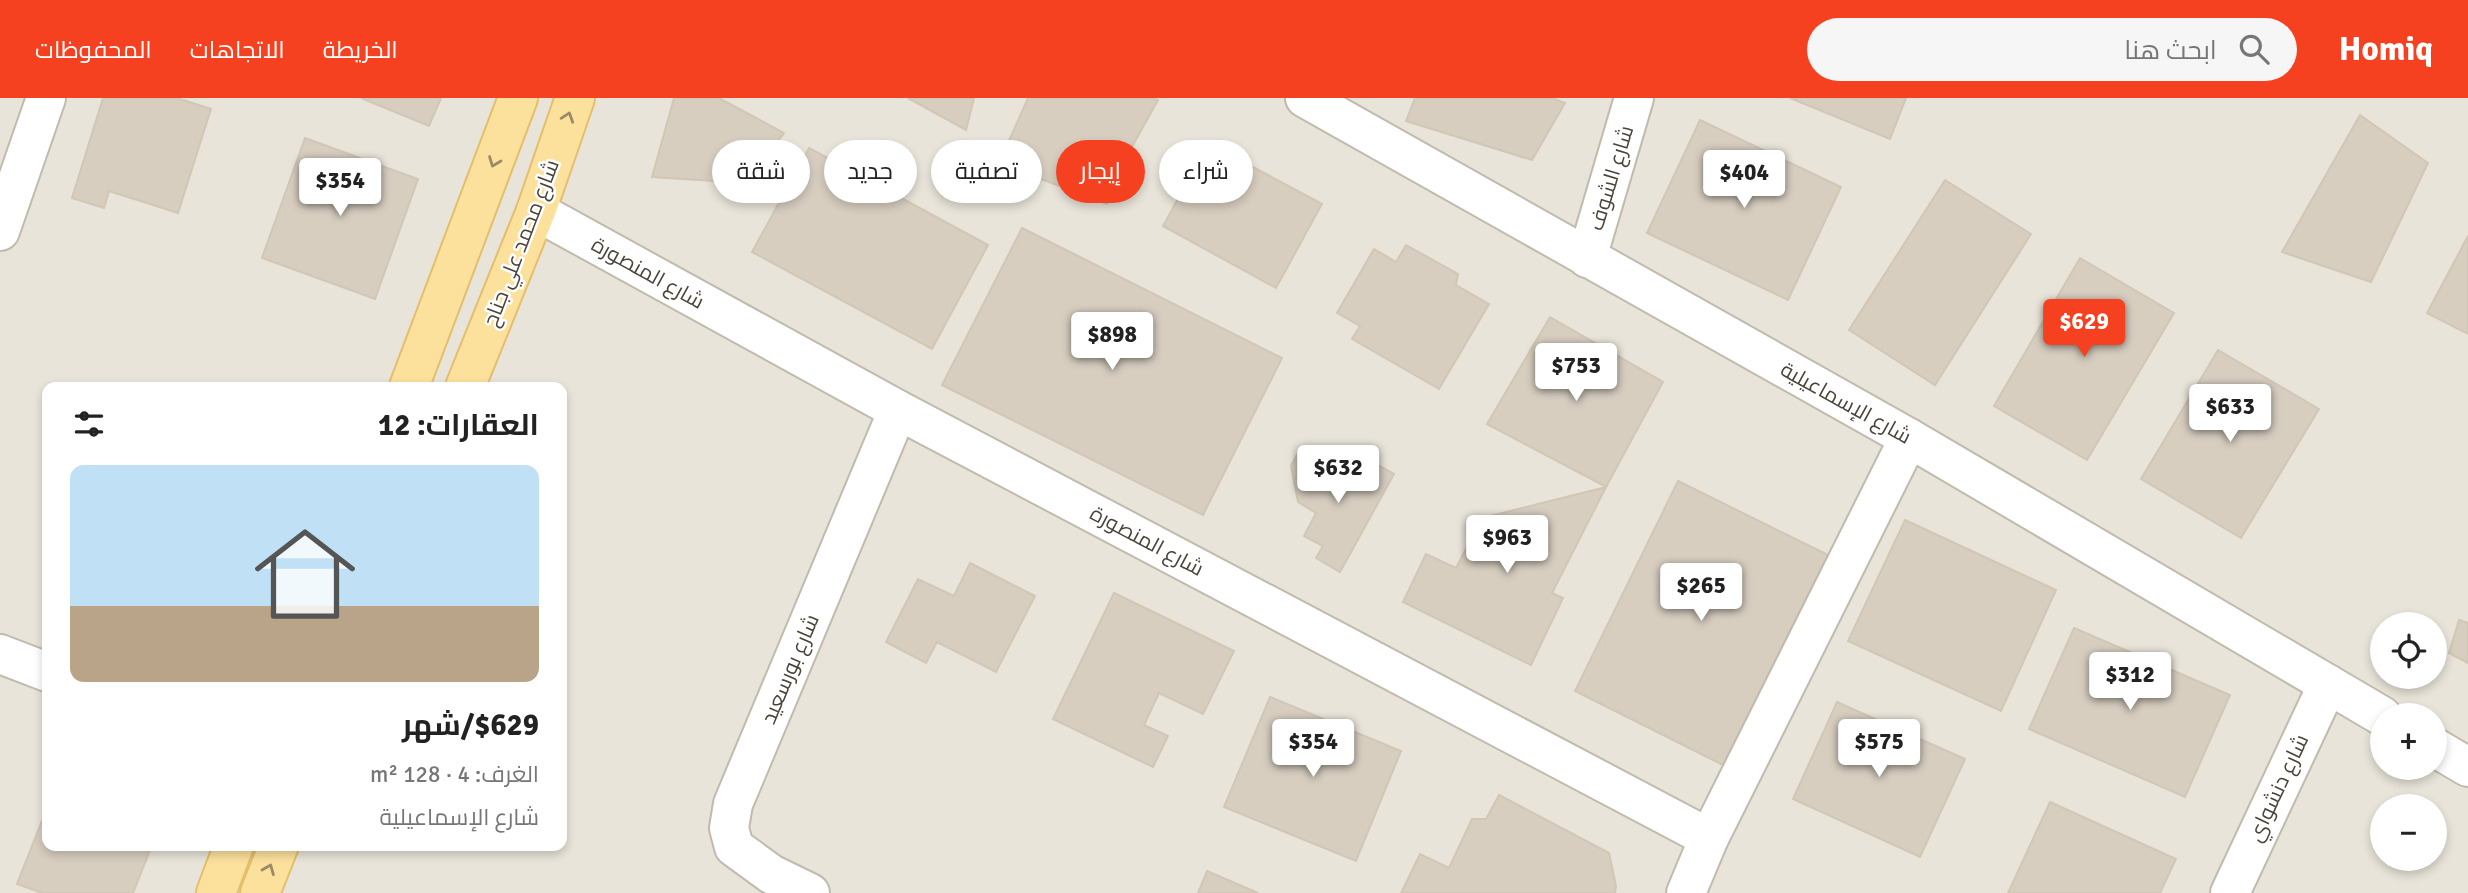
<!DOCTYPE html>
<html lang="ar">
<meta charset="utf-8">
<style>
:root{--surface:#fff;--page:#f6f6f6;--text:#222;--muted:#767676;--line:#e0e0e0;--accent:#f64121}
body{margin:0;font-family:Signika,Cairo,sans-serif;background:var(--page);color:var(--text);direction:rtl;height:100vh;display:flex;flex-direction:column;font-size:26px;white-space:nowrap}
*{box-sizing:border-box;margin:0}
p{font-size:23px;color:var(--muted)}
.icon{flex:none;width:38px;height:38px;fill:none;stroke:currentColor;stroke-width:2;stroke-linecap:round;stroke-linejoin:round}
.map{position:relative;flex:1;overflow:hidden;direction:ltr}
.side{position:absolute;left:42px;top:284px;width:525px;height:469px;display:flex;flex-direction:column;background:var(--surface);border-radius:14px;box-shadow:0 4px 10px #0003;direction:rtl}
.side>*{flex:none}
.hud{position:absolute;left:588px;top:42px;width:665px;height:63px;direction:rtl;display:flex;gap:14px}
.buttons{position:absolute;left:2370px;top:514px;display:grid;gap:14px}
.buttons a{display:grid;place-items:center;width:77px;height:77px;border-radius:50%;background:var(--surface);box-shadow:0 4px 10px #0003;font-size:35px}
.price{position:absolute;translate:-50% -60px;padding:0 16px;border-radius:7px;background:#fff;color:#222;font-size:23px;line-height:46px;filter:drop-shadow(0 2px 4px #0008)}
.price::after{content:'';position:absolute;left:50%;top:42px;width:21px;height:16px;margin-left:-10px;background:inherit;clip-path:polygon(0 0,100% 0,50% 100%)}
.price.current{background:var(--accent);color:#fff}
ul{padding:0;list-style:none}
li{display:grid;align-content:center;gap:14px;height:371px;padding:0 28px}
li+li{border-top:2px solid var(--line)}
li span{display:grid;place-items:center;height:217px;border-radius:14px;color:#555}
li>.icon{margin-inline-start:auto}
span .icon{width:126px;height:126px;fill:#fffc;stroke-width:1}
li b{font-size:30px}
h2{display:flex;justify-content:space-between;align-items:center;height:84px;padding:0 28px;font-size:30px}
.chip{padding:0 24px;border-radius:32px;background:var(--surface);box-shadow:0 4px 10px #0003;font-size:24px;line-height:63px}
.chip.current{background:var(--accent);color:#fff}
header{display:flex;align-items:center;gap:42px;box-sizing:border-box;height:98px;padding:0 35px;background:var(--accent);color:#fff}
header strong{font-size:33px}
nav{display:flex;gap:38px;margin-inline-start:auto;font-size:24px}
.search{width:490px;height:63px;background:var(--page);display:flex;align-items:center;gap:18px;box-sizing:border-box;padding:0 24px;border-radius:38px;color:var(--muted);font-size:26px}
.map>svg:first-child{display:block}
.residential{fill:#e9e4d9;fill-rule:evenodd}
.building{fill:#d7cec0;stroke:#d2c6b4;stroke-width:2}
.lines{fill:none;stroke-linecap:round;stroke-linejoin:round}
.minor-casing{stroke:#c1baad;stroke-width:42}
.major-casing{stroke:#e3bf6c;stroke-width:42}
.minor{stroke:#fff;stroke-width:38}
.major{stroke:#fce19d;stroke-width:38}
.oneway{stroke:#9a8a66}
.labels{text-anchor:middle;stroke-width:5;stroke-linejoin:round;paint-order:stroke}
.street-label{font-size:21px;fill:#4a4339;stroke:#fff}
</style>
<header>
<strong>Homiq</strong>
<div class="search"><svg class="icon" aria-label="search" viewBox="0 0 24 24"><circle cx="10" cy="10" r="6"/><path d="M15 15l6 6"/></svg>ابحث هنا</div>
<nav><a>الخريطة</a><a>الاتجاهات</a><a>المحفوظات</a></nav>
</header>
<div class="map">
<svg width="2468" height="795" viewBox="0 0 2468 795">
<rect width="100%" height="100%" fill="#f5f2eb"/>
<path class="residential" d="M0,0H2468V795H0ZM47,289H562V747H47ZM2382,527H2434V579H2382ZM2382,618H2434V670H2382ZM2382,709H2434V761H2382Z"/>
<g class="building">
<polygon points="103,0 177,0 211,11 178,115 109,93 104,110 72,100"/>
<polygon points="361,0 441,0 429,28"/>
<polygon points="674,0 719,0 784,35 745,85 652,79"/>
<polygon points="908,0 974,0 966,32"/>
<polygon points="1028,0 1153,0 1158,2 1128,56 1107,106 999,65"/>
<polygon points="1415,0 1552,0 1565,5 1532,62 1406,23"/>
<polygon points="1790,0 1906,0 1890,41"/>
<polygon points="2360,17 2428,65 2371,184 2282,154"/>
<polygon points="1700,22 1841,89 1788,202 1647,135"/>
<polygon points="305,40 418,81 375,201 262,160"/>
<polygon points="1208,45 1322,106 1276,190 1163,128"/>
<polygon points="809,50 988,147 932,251 752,154"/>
<polygon points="1945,82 2031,136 1935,287 1849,232"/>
<polygon points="1022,130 1282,260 1203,417 942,287"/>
<polygon points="2468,138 2468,236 2427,215"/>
<polygon points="1406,147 1458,176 1456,187 1489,206 1439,291 1352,241 1360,228 1337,215 1374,151 1396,164"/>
<polygon points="2080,160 2174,215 2087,362 1994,308"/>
<polygon points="1550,219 1663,284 1606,389 1487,326"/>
<polygon points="2218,252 2319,311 2241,440 2141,381"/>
<polygon points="1299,353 1354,383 1367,361 1394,376 1340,474 1316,460 1323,448 1304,438 1316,415 1298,404 1291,368"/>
<polygon points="1678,383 1828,457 1723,667 1575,593"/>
<polygon points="1606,389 1552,495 1563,500 1531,567 1403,504 1426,456 1456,470 1482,420"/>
<polygon points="1905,422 2056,492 2001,613 1848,543"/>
<polygon points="970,465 1035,498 996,574 937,544 926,565 886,544 918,481 954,498"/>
<polygon points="1114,495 1234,553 1203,616 1159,595 1144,627 1168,638 1153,669 1053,621"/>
<polygon points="2459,522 2468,525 2468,565 2449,555"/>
<polygon points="2074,530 2230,597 2185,699 2029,631"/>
<polygon points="1270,599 1401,653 1356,763 1224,709"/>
<polygon points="1837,604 1965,661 1920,759 1793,701"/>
<polygon points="1499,697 1609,755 1616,788 1615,795 1401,795 1420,756 1449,770 1472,721 1486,721"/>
<polygon points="2050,704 2176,761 2160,795 2008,795"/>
<polygon points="47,710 47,747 152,747 133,795 42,795 17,786"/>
<polygon points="1207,773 1258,795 1198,795"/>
</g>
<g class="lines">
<defs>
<g id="minor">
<polyline points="1305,0 1909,340 2382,618"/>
<polyline points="536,113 898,312 1709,740 1686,795"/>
<polyline points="0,133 46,0"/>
<polyline points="1587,160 1634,0"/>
<polyline points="0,556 47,574"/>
<polyline points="2434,649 2468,669"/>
<polyline points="1709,740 1909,340"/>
<polyline points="810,795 771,776 734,749 729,730 733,706 898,312"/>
<polyline points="2230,795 2328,586"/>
</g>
<g id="major">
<polyline points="409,289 518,0"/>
<polyline points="465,289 536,113 575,0"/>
<polyline points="216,795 234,747"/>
<polyline points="260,795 279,747"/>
</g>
</defs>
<use href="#minor" class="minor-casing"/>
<use href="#major" class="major-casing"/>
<use href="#minor" class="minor"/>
<use href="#major" class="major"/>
</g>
<defs><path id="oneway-chevron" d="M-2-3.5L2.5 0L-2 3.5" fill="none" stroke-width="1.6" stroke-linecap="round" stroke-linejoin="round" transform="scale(1.75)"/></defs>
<g class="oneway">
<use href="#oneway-chevron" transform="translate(568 19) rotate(-71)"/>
<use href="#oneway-chevron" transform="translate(494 64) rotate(111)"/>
<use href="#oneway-chevron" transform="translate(269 771) rotate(-68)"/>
</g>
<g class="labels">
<g class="street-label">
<text transform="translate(1611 80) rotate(-73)" y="7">شارع الشوف</text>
<text transform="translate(521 145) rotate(-69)" y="7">شارع محمد علي جناح</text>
<text transform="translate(648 175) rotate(29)" y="7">شارع المنصورة</text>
<text transform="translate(1846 305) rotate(29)" y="7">شارع الإسماعيلية</text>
<text transform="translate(1147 443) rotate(28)" y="7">شارع المنصورة</text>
<text transform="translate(790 571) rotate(-67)" y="7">شارع بورسعيد</text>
<text transform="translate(2278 690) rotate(-65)" y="7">شارع دنشواي</text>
</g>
</g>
</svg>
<div class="buttons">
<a><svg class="icon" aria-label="locate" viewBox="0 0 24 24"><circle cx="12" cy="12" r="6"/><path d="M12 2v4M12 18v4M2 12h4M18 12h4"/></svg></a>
<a>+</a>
<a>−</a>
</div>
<b class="price" style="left:1744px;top:112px">$404</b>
<b class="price" style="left:340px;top:120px">$354</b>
<b class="price current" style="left:2084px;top:261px">$629</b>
<b class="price" style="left:1112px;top:274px">$898</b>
<b class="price" style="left:1576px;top:305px">$753</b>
<b class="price" style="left:2230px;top:346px">$633</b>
<b class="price" style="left:1338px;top:407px">$632</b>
<b class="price" style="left:1507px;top:477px">$963</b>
<b class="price" style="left:1701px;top:525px">$265</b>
<b class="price" style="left:2130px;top:614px">$312</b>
<b class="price" style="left:1313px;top:681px">$354</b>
<b class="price" style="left:1879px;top:681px">$575</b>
<div class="hud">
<a class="chip">شراء</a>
<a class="chip current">إيجار</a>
<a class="chip">تصفية</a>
<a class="chip">جديد</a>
<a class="chip">شقة</a>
</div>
<section class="side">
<h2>العقارات: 12<svg class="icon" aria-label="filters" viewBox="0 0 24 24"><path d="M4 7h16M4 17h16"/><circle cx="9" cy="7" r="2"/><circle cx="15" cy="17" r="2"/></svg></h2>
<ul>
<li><span style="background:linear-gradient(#bfe0f5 65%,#b9a48a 0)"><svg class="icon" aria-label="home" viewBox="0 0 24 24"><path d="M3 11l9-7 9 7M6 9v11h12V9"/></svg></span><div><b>$629/شهر</b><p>الغرف: 4 · 128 m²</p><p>شارع الإسماعيلية</p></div></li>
</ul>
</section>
</div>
